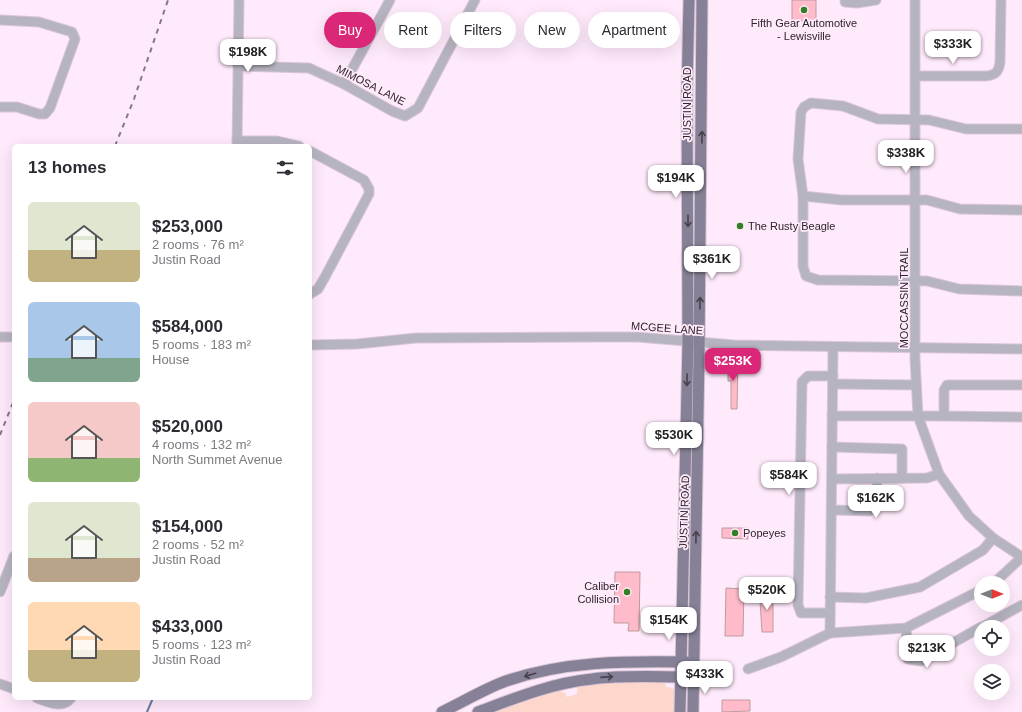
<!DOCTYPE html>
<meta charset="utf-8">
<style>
:root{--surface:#fff;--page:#f2f2f3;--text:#2b2b33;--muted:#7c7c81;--accent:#db2777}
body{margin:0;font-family:Helvetica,sans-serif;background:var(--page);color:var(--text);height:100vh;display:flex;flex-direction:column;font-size:15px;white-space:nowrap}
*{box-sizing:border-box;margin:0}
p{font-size:13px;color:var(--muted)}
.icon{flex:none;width:22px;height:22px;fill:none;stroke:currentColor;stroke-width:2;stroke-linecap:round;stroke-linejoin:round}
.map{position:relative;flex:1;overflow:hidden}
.drawer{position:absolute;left:12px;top:144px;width:300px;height:556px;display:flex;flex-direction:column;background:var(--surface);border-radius:6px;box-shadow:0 4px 16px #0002}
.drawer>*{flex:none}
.top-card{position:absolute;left:324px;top:12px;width:380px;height:36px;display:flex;gap:8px}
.needle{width:26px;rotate:90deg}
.buttons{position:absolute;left:974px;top:576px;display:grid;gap:8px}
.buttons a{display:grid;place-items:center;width:36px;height:36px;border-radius:50%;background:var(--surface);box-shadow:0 4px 16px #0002;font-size:20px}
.price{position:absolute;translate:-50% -34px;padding:0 9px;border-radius:8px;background:#fff;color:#222;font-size:13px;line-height:26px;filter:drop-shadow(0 1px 2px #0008)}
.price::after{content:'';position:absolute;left:50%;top:24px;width:12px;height:9px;margin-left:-6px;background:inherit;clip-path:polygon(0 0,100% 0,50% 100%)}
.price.active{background:var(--accent);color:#fff}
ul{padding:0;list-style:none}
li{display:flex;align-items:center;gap:12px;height:100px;padding:0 16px}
li span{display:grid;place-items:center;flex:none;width:112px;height:80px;border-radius:6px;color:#555}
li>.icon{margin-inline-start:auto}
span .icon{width:48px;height:48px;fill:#fffc;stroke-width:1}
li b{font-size:17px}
h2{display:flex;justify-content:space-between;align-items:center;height:48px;padding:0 16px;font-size:17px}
.pill{padding:0 14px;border-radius:18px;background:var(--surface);box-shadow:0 4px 16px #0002;font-size:14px;line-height:36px}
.pill.active{background:var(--accent);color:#fff}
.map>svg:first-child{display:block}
.green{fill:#fdd7cb}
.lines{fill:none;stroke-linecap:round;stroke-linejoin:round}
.stream{stroke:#6b799f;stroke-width:2}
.building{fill:#ffbbc9;stroke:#bc9ba1}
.minor-casing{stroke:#d9c6d6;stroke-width:11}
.major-casing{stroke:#d9c6d6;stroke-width:13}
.minor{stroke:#b7b4c1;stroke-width:9}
.major{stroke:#878197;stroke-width:11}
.rail{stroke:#877884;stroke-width:2;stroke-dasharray:5 5;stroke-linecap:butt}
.oneway{stroke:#49404c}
.poi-dot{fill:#347e25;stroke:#ffeafb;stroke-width:1.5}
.labels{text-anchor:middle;stroke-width:3.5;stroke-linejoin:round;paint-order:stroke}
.poi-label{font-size:11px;fill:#2e242c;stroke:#ffeafb;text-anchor:start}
.street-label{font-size:11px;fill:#2e242c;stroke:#ffeafb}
</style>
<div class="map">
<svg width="1022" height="712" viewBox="0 0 1022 712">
<rect width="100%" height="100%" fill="#ffeafb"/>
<polygon class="green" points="597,681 665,682 666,687 674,688 676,693 676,712 484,712 520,700 559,691 565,693 567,697 577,694 578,685"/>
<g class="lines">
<polyline class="stream" points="147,712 153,698"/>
</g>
<g class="building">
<rect x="792" y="0" width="24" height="21"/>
<polygon points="728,361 738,361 737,409 731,409 731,381 728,381"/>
<polygon points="722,528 748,528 748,539 722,538"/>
<polygon points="615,572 640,572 639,631 628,631 629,623 614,623"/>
<polygon points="726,588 744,589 743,636 725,636"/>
<polygon points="762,591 773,591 773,632 762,632 760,601 762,601"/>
<polygon points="722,700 750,700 750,711 722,712"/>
</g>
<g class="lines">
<defs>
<g id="minor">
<polyline points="915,0 915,359 918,416 939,474 969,516 993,538 1022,557"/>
<polyline points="845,2 857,3 876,0"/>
<polyline points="0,20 39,22 72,32 75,39 50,108 45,114 39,114 17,107 0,107"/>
<polyline points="238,66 309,68 344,84 392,111 405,116 418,108 475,0"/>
<path d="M916,76H986C996,75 999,71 1000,62L1001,0"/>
<polyline points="344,84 390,0"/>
<polyline points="1022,129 966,129 929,120 878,119 843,106 822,104 811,103 804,107 801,112 798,159 803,196 803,266 806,276 818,280 927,281 959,289 1022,291"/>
<polyline points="237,141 277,141 299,146"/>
<polyline points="237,146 239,0"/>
<polyline points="310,151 364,180 369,189 369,194 325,277 318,289 310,294"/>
<polyline points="803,196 842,200 927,200 960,209 1022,210"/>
<polyline points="0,337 14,337"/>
<polyline points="310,345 357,344 416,338 592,337 638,337 734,345 1022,349"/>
<polyline points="833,384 916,385"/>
<polyline points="1022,385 947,385 944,390 944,416 1022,417"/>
<polyline points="832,416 944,416"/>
<polyline points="832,447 902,449 902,478"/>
<polyline points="832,479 927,478 939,474"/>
<polyline points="832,510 869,511 877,506 877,478"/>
<polyline points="994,583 1022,557"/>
<polyline points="0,592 14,556"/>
<polyline points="830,597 866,598 920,587 983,550 993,538"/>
<polyline points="830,613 801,613 798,605 802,382 808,376 833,376"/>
<polyline points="982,627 1022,605"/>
<polyline points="906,628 908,659 921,661 981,627"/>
<polyline points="830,633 833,347"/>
<polyline points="748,669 781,657 830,633 906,628 981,590"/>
<polyline points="0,684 14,689"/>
<path d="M37,698C47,702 63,709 71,698"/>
</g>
<g id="major">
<path d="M442,712C463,702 484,689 506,681C565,661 625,661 687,662"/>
<path d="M478,712C515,698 552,683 592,679C624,675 655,677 687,677"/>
<polyline points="680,712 688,341 687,94 689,0"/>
<polyline points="693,712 699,356 702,0"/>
</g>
</defs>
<use href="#minor" class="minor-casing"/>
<use href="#major" class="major-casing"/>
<use href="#minor" class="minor"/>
<use href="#major" class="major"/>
<g class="rail">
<polyline points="115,146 134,99 168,0"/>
<polyline points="0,435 14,400"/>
</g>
</g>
<defs><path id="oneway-shaft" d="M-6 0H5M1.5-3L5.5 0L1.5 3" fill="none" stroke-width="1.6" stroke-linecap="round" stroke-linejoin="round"/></defs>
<g class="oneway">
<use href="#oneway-shaft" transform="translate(702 137) rotate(-89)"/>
<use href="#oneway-shaft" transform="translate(688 221) rotate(90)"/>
<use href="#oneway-shaft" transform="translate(700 303) rotate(-89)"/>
<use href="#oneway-shaft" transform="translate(687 380) rotate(91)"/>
<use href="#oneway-shaft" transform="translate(696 537) rotate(-89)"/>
<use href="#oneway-shaft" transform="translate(530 675) rotate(164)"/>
<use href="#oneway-shaft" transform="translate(607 677) rotate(-4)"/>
</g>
<g class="poi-dot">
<circle cx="804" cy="10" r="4"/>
<circle cx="740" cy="226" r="4"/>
<circle cx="735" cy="533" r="4"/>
<circle cx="627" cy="592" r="4"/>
</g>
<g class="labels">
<g class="poi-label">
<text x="804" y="27" text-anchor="middle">Fifth Gear Automotive<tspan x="804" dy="13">- Lewisville</tspan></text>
<text x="748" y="230">The Rusty Beagle</text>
<text x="743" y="537">Popeyes</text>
<text x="619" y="590" text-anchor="end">Caliber<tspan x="619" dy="13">Collision</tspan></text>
</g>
<g class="street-label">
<text transform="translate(371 85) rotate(27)" y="4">MIMOSA LANE</text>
<text transform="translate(687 104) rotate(-90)" y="4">JUSTIN ROAD</text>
<text transform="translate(904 298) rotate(-90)" y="4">MOCCASSIN TRAIL</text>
<text transform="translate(667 328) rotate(4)" y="4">MCGEE LANE</text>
<text transform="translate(684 512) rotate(-88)" y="4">JUSTIN ROAD</text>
</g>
</g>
</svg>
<div class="buttons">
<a><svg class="needle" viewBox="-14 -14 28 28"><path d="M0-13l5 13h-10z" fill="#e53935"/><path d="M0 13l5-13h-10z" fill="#7c7c81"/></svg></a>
<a><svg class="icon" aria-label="locate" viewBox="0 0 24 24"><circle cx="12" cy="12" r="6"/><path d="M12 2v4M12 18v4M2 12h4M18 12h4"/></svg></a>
<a><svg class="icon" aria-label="layers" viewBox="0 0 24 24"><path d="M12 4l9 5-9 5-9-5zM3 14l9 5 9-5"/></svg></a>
</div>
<b class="price" style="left:953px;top:65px">$333K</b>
<b class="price" style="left:248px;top:73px">$198K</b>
<b class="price" style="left:906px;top:174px">$338K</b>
<b class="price" style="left:676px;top:199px">$194K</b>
<b class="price" style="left:712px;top:280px">$361K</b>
<b class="price active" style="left:733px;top:382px">$253K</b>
<b class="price" style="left:674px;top:456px">$530K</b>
<b class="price" style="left:789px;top:496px">$584K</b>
<b class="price" style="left:876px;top:519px">$162K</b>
<b class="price" style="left:767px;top:611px">$520K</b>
<b class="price" style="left:669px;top:641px">$154K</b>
<b class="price" style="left:927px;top:669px">$213K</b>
<b class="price" style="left:705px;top:695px">$433K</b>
<div class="top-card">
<a class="pill active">Buy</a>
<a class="pill">Rent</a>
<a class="pill">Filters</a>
<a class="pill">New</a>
<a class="pill">Apartment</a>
</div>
<section class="drawer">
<h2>13 homes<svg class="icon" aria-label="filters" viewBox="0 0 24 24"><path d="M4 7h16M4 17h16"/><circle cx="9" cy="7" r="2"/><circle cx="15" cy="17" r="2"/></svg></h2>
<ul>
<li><span style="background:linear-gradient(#dfe7d0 60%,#c2b280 0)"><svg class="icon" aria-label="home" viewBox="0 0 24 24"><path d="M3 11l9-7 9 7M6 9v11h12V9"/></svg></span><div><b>$253,000</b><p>2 rooms · 76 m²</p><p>Justin Road</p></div></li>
<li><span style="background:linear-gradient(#a9c7e8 70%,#7fa58c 0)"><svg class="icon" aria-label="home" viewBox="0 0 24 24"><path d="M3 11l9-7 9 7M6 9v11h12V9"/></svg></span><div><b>$584,000</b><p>5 rooms · 183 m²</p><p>House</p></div></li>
<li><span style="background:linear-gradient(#f6c9c9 70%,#8fb573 0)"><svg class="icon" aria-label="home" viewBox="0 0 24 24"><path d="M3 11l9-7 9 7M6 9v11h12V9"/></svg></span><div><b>$520,000</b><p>4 rooms · 132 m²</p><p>North Summet Avenue</p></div></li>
<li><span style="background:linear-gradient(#dfe7d0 70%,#b9a48a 0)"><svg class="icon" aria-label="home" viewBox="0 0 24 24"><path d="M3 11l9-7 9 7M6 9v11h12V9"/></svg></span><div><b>$154,000</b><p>2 rooms · 52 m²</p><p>Justin Road</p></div></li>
<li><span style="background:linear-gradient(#ffd9b3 60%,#c2b280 0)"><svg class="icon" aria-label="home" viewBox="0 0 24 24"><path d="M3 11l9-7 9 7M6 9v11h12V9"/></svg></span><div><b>$433,000</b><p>5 rooms · 123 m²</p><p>Justin Road</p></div></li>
</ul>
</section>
</div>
